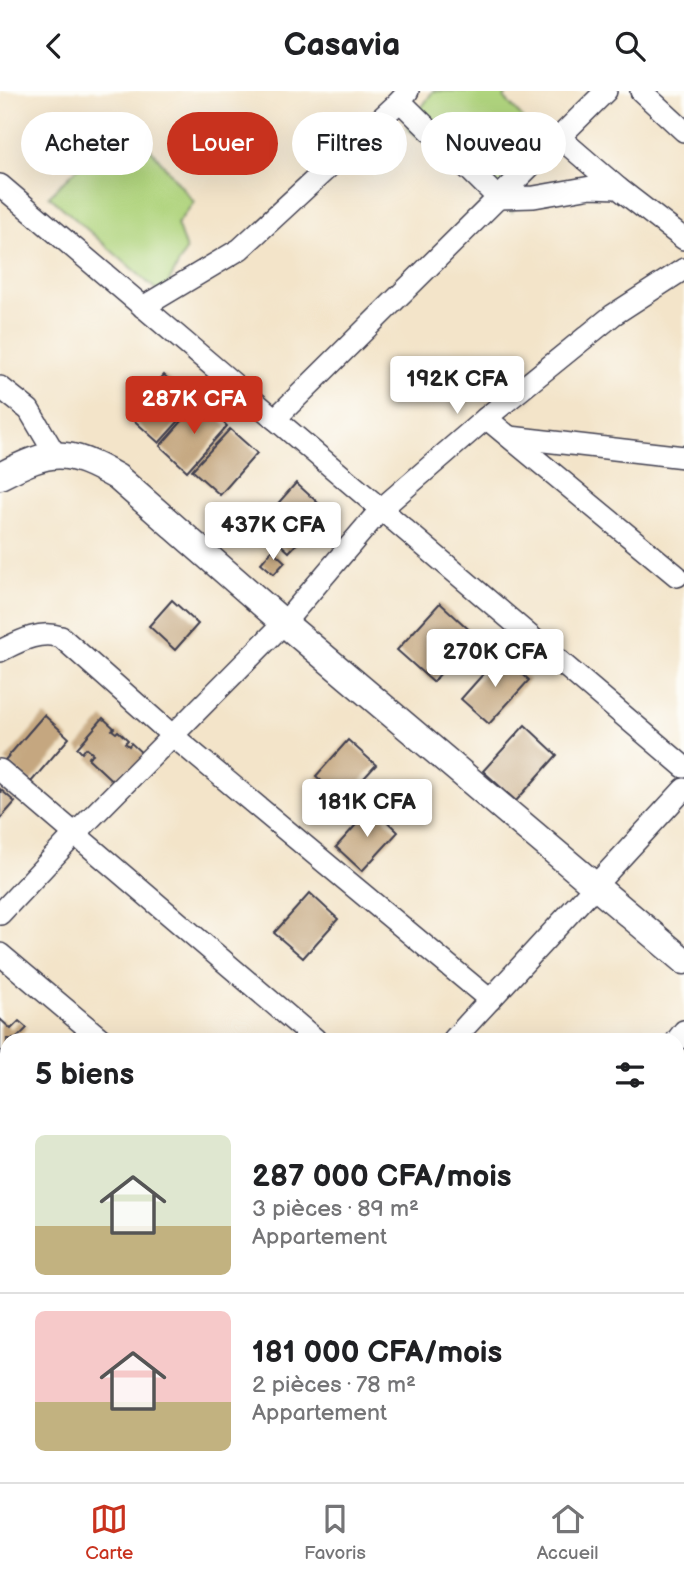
<!DOCTYPE html>
<html lang="fr">
<meta charset="utf-8">
<style>
:root{--surface:#fff;--page:#f6f6f6;--text:#202124;--muted:#757577;--line:#e0e0e0;--accent:#c8321e}
body{margin:0;font-family:"Balsamiq Sans",sans-serif;background:var(--page);color:var(--text);height:100vh;display:flex;flex-direction:column;font-size:26px;white-space:nowrap}
*{box-sizing:border-box;margin:0}
p{font-size:23px;color:var(--muted)}
.icon{flex:none;width:38px;height:38px;fill:none;stroke:currentColor;stroke-width:2;stroke-linecap:round;stroke-linejoin:round}
.map{position:relative;flex:1;overflow:hidden}
.drawer{position:absolute;left:0px;top:942px;width:684px;height:450px;display:flex;flex-direction:column;background:var(--surface);border-radius:21px 21px 0 0;box-shadow:0 7px 28px #0002}
.drawer>*{flex:none}
.banner{position:absolute;left:21px;top:21px;width:642px;height:63px;display:flex;gap:14px}
.price{position:absolute;translate:-50% -60px;padding:0 16px;border-radius:7px;background:#fff;color:#222;font-size:23px;line-height:46px;filter:drop-shadow(0 2px 4px #0008)}
.price::after{content:'';position:absolute;left:50%;top:42px;width:21px;height:16px;margin-left:-10px;background:inherit;clip-path:polygon(0 0,100% 0,50% 100%)}
.price.on{background:var(--accent);color:#fff}
ul{padding:0;list-style:none}
li{display:flex;align-items:center;gap:21px;height:175px;padding:0 35px}
li+li{border-top:2px solid var(--line)}
li span{display:grid;place-items:center;flex:none;width:196px;height:140px;border-radius:10px;color:#555}
li>.icon{margin-inline-start:auto}
span .icon{width:84px;height:84px;fill:#fffc;stroke-width:1}
li b{font-size:30px}
h2{display:flex;justify-content:space-between;align-items:center;height:84px;padding:0 35px;font-size:30px}
.chip{padding:0 24px;border-radius:32px;background:var(--surface);box-shadow:0 7px 28px #0002;font-size:24px;line-height:63px}
.chip.on{background:var(--accent);color:#fff}
header{display:flex;justify-content:space-between;align-items:center;height:91px;padding:0 35px;background:var(--surface);font-size:32px;font-weight:800}
.tabs{display:flex;justify-content:space-around;align-items:center;height:98px;border-top:2px solid var(--line);background:var(--surface);font-size:19px;color:var(--muted)}
.tabs a{display:grid;justify-items:center;gap:4px}
.tabs .on{color:var(--accent)}
.map>svg:first-child{display:block}
.green{fill:#b0d47e;stroke:#697b5c;stroke-width:2}
.building{fill:#c5a780}
.lines{fill:none;stroke-linecap:round;stroke-linejoin:round}
.minor-casing{stroke:#413f50;stroke-width:24}
.tertiary-casing{stroke:#413f50;stroke-width:29}
.minor{stroke:#fff;stroke-width:21}
.tertiary{stroke:#fff;stroke-width:26}
</style>
<header><svg class="icon" aria-label="back" viewBox="0 0 24 24"><path d="M15 5l-7 7 7 7"/></svg>Casavia<svg class="icon" aria-label="search" viewBox="0 0 24 24"><circle cx="10" cy="10" r="6"/><path d="M15 15l6 6"/></svg></header>
<div class="map">
<svg width="684" height="1391" viewBox="0 0 684 1391">
<rect width="100%" height="100%" fill="#fdfcf7"/>
<filter id="ink" filterUnits="userSpaceOnUse"><feTurbulence type="fractalNoise" baseFrequency=".0143" numOctaves="2"/><feDisplacementMap in="SourceGraphic" scale="14" xChannelSelector="R" yChannelSelector="G"/><feConvolveMatrix kernelMatrix="1 2 1 2 8 2 1 2 1" color-interpolation-filters="sRGB"/></filter>
<filter id="wash" filterUnits="userSpaceOnUse"><feTurbulence type="fractalNoise" baseFrequency=".00686" numOctaves="4" result="noise"/><feDisplacementMap in="SourceGraphic" scale="28" xChannelSelector="R" yChannelSelector="G"/><feGaussianBlur stdDeviation="1.57" result="paint"/><feColorMatrix in="noise" values="0 0 0 0 0 0 0 0 0 0 0 0 0 0 0 0 0 1.4 0 .05"/><feComposite in="paint" operator="in"/></filter>
<g filter="url(#wash)">
<rect width="100%" height="100%" fill="#f3e4c9"/>
<g class="green">
<polygon points="433,0 508,0 504,7 548,54 512,121 407,38"/>
<polygon points="127,29 194,111 177,133 186,159 162,204 49,105"/>
</g>
<g id="blocks">
<g class="building">
<polygon points="164,284 195,312 159,352 128,324"/>
<polygon points="200,310 227,335 187,380 160,355"/>
<polygon points="230,338 257,362 220,404 192,379"/>
<polygon points="296,392 327,420 289,461 259,434"/>
<polygon points="272,459 285,471 274,483 261,472"/>
<polygon points="172,509 198,533 175,559 149,535"/>
<polygon points="440,512 475,544 433,591 397,559"/>
<polygon points="501,563 529,589 489,633 461,608"/>
<polygon points="44,624 69,647 31,691 5,669"/>
<polygon points="103,627 114,637 112,639 116,642 118,640 128,649 125,652 129,655 131,652 145,665 118,695 88,667 93,663 86,657 82,662 77,657"/>
<polygon points="525,634 557,664 516,710 483,680"/>
<polygon points="348,649 376,674 343,710 316,685"/>
<polygon points="0,698 15,711 0,728"/>
<polygon points="372,716 398,741 362,780 336,756"/>
<polygon points="310,802 338,828 303,867 274,842"/>
<polygon points="0,928 11,938 19,930 27,937 16,948 7,948 7,958 0,966"/>
<polygon points="684,1126 684,1188 680,1192 677,1189 677,1134"/>
</g>
</g>
</g>
<g filter="url(#ink)">
<use href="#blocks" fill-opacity="0" stroke="#413f50" stroke-width="2"/>
<g class="lines">
<defs>
<g id="minor">
<polyline points="641,0 684,40"/>
<polyline points="400,10 498,107 534,106 591,96 618,97 684,148"/>
<polyline points="559,46 618,97"/>
<polyline points="0,94 684,676"/>
<polyline points="143,216 240,158 400,10 408,0"/>
<polyline points="0,296 29,319 55,363"/>
<polyline points="486,327 677,485"/>
<polyline points="275,328 606,0"/>
<polyline points="510,346 684,366"/>
<path d="M0,560C20,550 39,539 61,546L173,645L490,909"/>
<polyline points="0,679 315,948"/>
<polyline points="0,823 75,743 284,532 381,418 486,327 613,224 684,178"/>
<polyline points="0,863 101,948"/>
<polyline points="454,948 684,698"/>
<polyline points="677,949 684,940"/>
<polyline points="0,1048 7,1055"/>
<polyline points="677,1077 684,1083"/>
<polyline points="677,1249 684,1255"/>
<polyline points="677,1368 684,1360"/>
<polyline points="612,1384 619,1391"/>
<polyline points="266,1391 272,1384"/>
<polyline points="481,1391 488,1384"/>
<polyline points="657,1391 663,1384"/>
</g>
<path id="tertiary" d="M0,385C52,358 66,357 117,386L284,532L684,870"/>
</defs>
<use href="#minor" class="minor-casing"/>
<use href="#tertiary" class="tertiary-casing"/>
<use href="#minor" class="minor"/>
<use href="#tertiary" class="tertiary"/>
</g>
</g>
</svg>
<b class="price" style="left:457px;top:325px">192K CFA</b>
<b class="price on" style="left:194px;top:345px">287K CFA</b>
<b class="price" style="left:273px;top:471px">437K CFA</b>
<b class="price" style="left:495px;top:598px">270K CFA</b>
<b class="price" style="left:367px;top:748px">181K CFA</b>
<div class="banner">
<a class="chip">Acheter</a>
<a class="chip on">Louer</a>
<a class="chip">Filtres</a>
<a class="chip">Nouveau</a>
</div>
<section class="drawer">
<h2>5 biens<svg class="icon" aria-label="filters" viewBox="0 0 24 24"><path d="M4 7h16M4 17h16"/><circle cx="9" cy="7" r="2"/><circle cx="15" cy="17" r="2"/></svg></h2>
<ul>
<li><span style="background:linear-gradient(#dfe7d0 65%,#c2b280 0)"><svg class="icon" aria-label="home" viewBox="0 0 24 24"><path d="M3 11l9-7 9 7M6 9v11h12V9"/></svg></span><div><b>287 000 CFA/mois</b><p>3 pièces · 89 m²</p><p>Appartement</p></div></li>
<li><span style="background:linear-gradient(#f6c9c9 65%,#c2b280 0)"><svg class="icon" aria-label="home" viewBox="0 0 24 24"><path d="M3 11l9-7 9 7M6 9v11h12V9"/></svg></span><div><b>181 000 CFA/mois</b><p>2 pièces · 78 m²</p><p>Appartement</p></div></li>
</ul>
</section>
</div>
<nav class="tabs">
<a class="on"><svg class="icon" aria-label="map" viewBox="0 0 24 24"><path d="M3 6l6-2 6 2 6-2v14l-6 2-6-2-6 2zM9 4v14M15 6v14"/></svg>Carte</a>
<a><svg class="icon" aria-label="saved" viewBox="0 0 24 24"><path d="M7 4h10v16l-5-4-5 4z"/></svg>Favoris</a>
<a><svg class="icon" aria-label="home" viewBox="0 0 24 24"><path d="M3 11l9-7 9 7M6 9v11h12V9"/></svg>Accueil</a>
</nav>
